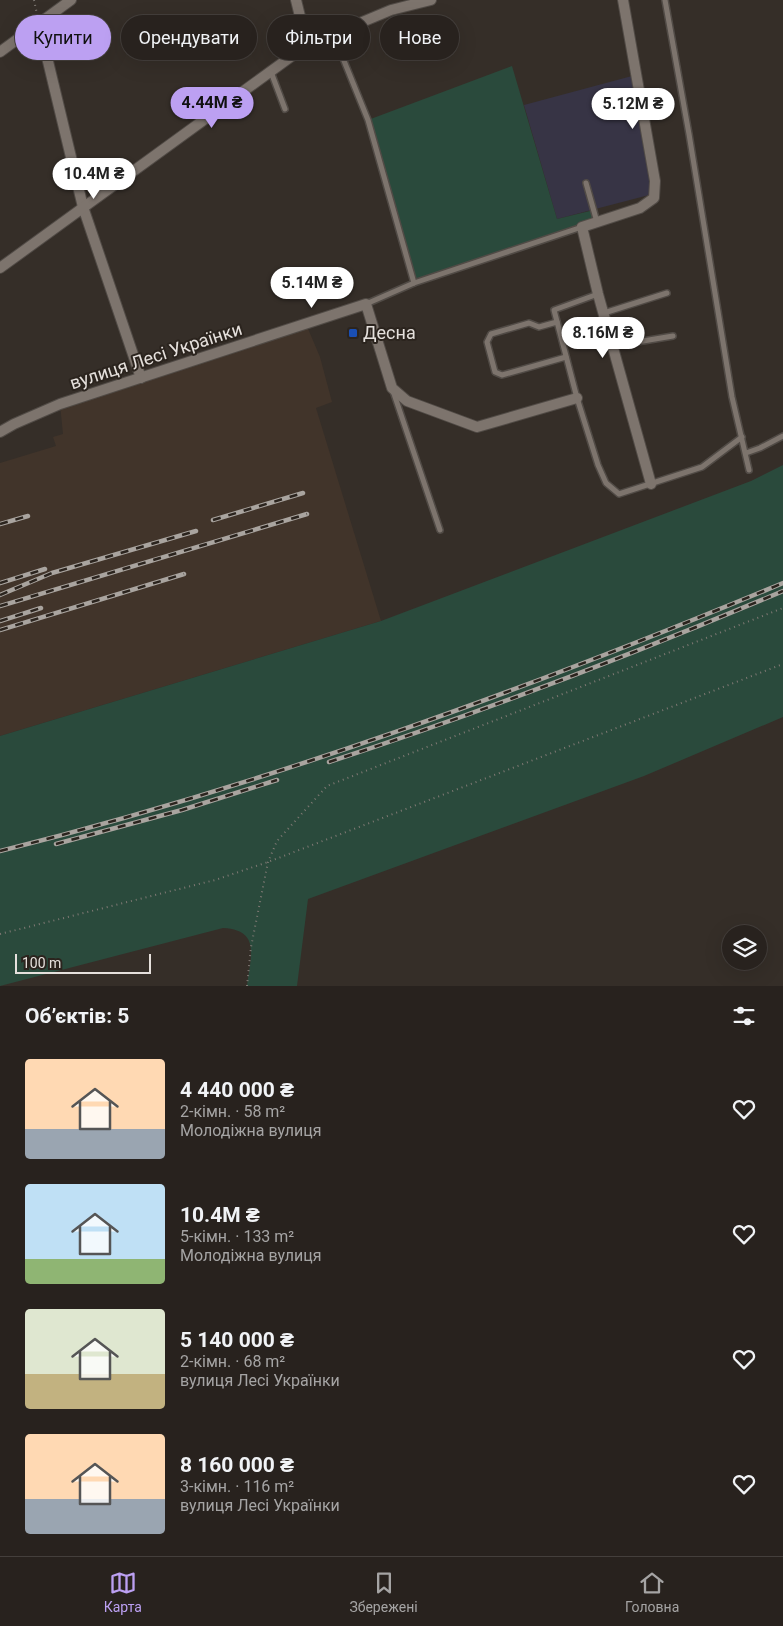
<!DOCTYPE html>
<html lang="uk">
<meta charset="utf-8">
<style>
:root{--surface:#28221e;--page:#302a27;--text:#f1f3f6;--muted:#a5a4a4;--line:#443f3c;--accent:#bca0f2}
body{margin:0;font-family:Roboto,sans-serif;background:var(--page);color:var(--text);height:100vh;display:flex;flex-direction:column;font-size:19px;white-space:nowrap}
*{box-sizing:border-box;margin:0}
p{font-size:16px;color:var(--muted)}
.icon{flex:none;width:28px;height:28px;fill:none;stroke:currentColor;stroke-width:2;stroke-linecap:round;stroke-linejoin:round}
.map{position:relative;height:986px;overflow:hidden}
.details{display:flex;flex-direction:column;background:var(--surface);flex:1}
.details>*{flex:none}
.top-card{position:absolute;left:15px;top:15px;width:500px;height:45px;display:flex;gap:10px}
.buttons{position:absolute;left:722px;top:925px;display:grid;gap:10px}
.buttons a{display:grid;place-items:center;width:45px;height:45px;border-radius:50%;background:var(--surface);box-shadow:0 5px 20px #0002,0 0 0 1px var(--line);font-size:25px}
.scale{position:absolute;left:15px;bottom:12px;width:136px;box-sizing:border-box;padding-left:5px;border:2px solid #e5e0dc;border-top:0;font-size:14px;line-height:18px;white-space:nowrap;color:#e5e0dc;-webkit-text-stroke:4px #2b241e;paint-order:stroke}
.price{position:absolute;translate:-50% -42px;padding:0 11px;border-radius:18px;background:#fff;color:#222;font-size:16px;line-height:32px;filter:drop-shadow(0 1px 2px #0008)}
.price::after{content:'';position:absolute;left:50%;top:30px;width:15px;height:11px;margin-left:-8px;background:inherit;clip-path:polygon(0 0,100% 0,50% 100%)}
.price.active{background:var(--accent);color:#111}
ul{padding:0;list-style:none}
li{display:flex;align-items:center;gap:15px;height:125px;padding:0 25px}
li span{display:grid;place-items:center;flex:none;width:140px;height:100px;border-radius:5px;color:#555}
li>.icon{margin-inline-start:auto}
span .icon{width:60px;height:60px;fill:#fffc;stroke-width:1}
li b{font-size:21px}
h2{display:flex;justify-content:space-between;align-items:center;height:60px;padding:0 25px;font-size:21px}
.tag{padding:0 18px;border-radius:22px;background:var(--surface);box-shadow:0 5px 20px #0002,0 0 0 1px var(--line);font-size:18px;line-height:45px}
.tag.active{background:var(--accent);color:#111}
.tab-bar{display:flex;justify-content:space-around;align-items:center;height:70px;border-top:1px solid var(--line);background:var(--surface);font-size:14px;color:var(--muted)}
.tab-bar a{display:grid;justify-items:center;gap:2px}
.tab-bar .active{color:var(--accent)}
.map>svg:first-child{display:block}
.built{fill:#41342a}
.education{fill:#373445}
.green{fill:#2a4a3c}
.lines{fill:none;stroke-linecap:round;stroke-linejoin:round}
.service-casing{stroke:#514b46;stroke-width:8}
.minor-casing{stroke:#514b46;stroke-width:12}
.path{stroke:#7f7974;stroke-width:2;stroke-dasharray:1 4;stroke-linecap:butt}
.service{stroke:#7d746d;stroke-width:5}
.minor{stroke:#7d746d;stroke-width:10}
.rail-casing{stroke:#a9a49f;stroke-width:4.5}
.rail{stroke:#2b241e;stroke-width:2.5;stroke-dasharray:8;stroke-linecap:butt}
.transit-dot{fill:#1a4fb4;stroke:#2b241e;stroke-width:2}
.labels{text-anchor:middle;stroke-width:4;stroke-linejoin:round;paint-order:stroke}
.poi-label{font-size:18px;fill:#e5e0dc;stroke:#2b241e;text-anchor:start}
.street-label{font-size:18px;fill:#e5e0dc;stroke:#2b241e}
</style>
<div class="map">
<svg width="783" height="986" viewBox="0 0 783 986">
<rect width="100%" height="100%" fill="#352e28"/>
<polygon class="built" points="306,324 320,357 332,402 316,408 381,621 0,736 0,463 56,446 53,437 63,434 60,404"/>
<polygon class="education" points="632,76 651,182 649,195 557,219 524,105"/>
<g class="green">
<polygon points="512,66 557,219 594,210 597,222 414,283 368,120"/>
<path d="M783,465V717L644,776L308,899L297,986H247C250,958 262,930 223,928L0,986V736L381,621L751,481Z"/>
</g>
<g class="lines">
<defs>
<g id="service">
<polyline points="665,0 689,134 732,397 749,470"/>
<polyline points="330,36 338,46 368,120 414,283"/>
<polyline points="271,72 285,109"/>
<polyline points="586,183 597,222"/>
<polyline points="598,294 554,310 577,398 598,465 606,483 619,494 702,467 742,437"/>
<polyline points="366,304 414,283 582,227"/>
<polyline points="604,313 667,293"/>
<polyline points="557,322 539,327 529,323 491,334 487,342 495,372 502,375 566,357"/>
<polyline points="613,346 673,336"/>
<polyline points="393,391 440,530"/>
<polyline points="746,453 760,448 783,436"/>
</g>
<g id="minor">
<polyline points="296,0 307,45"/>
<polyline points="623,0 655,181 654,198 640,208 582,227 598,294 651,484"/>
<polyline points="39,24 83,207 141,378"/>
<polyline points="0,52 71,0"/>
<polyline points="0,268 307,45 391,10 431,0"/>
<polyline points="0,432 14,424 60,404 366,304 392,388 407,401 477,427 577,398"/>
</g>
</defs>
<use href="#service" class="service-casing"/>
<use href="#minor" class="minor-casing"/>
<g class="path">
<polyline points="34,0 37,14"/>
<polyline points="0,934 215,880 268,862 783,664"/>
<polyline points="247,986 251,947 268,862 277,841 327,786 783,608"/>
</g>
<use href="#service" class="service"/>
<use href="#minor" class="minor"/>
<defs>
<g id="rail">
<polyline points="213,520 303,493"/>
<polyline points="0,524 28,516"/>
<polyline points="0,583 45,569"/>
<polyline points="0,595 52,573 196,531"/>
<polyline points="0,606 307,514"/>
<polyline points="0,621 41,608"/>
<polyline points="0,630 184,574"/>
<path d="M329,762C483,712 634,654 783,591"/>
<polyline points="56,844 182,810 277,780"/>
<path d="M0,851C268,784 528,689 783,583"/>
</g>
</defs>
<use href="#rail" class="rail-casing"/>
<use href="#rail" class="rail"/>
</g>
<rect class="transit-dot" x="348" y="328" width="10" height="10" rx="2.5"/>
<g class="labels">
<g class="poi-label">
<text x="363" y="339">Десна</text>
</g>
<g class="street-label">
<text transform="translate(156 356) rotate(-18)" y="6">вулиця Лесі Українки</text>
</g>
</g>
</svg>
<div class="buttons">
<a><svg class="icon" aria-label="layers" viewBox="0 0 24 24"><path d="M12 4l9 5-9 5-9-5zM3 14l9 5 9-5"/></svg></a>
</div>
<div class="scale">100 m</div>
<b class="price active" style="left:212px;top:129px">4.44M ₴</b>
<b class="price" style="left:633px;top:130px">5.12M ₴</b>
<b class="price" style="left:94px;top:200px">10.4M ₴</b>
<b class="price" style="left:312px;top:309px">5.14M ₴</b>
<b class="price" style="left:603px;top:359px">8.16M ₴</b>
<div class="top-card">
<a class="tag active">Купити</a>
<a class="tag">Орендувати</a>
<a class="tag">Фільтри</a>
<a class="tag">Нове</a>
</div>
</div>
<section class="details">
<h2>Об’єктів: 5<svg class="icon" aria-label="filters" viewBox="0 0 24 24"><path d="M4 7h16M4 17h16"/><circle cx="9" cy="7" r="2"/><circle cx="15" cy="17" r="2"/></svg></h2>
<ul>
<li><span style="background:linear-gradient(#ffd9b3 70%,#9aa5b1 0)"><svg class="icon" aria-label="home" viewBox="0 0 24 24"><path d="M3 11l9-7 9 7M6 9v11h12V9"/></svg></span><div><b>4 440 000 ₴</b><p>2-кімн. · 58 m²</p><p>Молодіжна вулиця</p></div><svg class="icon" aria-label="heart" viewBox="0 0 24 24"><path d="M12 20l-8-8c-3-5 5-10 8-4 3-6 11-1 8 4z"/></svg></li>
<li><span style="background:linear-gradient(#bfe0f5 75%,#8fb573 0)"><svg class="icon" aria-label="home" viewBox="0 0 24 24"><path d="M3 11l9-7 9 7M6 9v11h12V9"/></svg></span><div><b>10.4M ₴</b><p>5-кімн. · 133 m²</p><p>Молодіжна вулиця</p></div><svg class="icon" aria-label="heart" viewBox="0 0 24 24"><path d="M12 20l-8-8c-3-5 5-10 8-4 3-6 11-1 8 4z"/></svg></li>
<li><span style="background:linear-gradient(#dfe7d0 65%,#c2b280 0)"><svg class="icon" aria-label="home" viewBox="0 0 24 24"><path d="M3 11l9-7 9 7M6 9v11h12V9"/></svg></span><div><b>5 140 000 ₴</b><p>2-кімн. · 68 m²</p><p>вулиця Лесі Українки</p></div><svg class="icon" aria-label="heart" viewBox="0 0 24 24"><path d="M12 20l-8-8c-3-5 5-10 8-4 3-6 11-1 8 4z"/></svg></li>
<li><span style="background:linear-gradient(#ffd9b3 65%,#9aa5b1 0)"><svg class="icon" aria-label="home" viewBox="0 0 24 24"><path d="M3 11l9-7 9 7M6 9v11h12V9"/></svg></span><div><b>8 160 000 ₴</b><p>3-кімн. · 116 m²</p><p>вулиця Лесі Українки</p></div><svg class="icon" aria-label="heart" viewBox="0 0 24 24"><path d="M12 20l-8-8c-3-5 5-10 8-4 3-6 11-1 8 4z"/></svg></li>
</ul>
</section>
<nav class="tab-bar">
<a class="active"><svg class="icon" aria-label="map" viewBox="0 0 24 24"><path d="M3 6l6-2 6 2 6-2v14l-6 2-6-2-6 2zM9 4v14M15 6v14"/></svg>Карта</a>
<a><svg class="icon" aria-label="saved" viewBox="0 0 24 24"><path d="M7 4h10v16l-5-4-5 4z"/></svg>Збережені</a>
<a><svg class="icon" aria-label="home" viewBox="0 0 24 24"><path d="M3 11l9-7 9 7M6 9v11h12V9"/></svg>Головна</a>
</nav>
